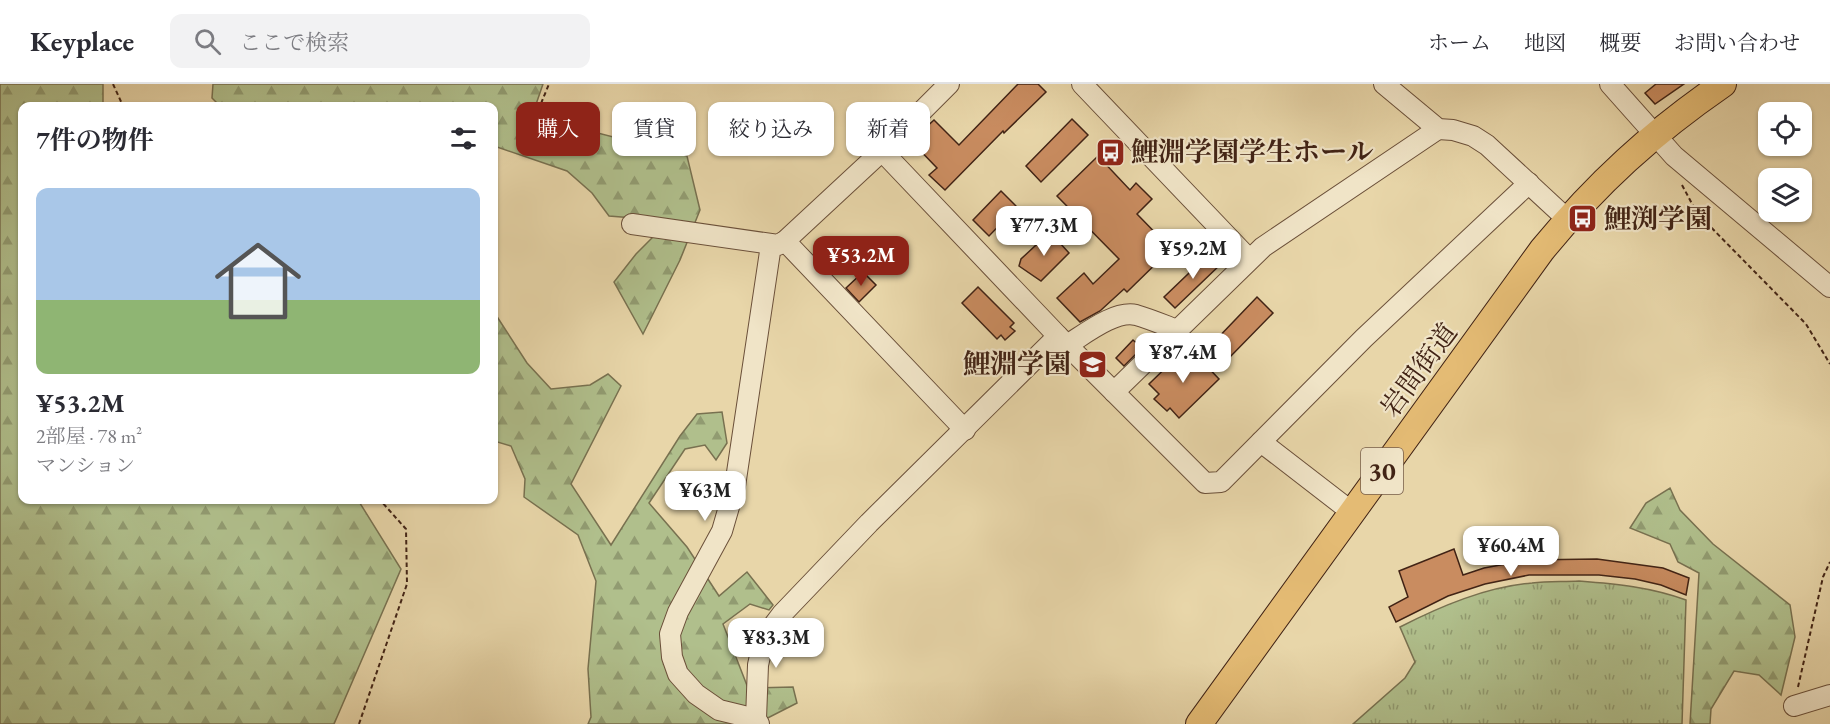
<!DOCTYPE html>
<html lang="ja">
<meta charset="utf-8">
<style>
:root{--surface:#fff;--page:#f2f2f3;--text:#2b2b33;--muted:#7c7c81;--line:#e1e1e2;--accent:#8f2418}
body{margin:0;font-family:"EB Garamond","Noto Serif JP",serif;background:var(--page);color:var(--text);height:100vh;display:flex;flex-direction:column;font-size:22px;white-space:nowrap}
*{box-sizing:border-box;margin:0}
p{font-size:20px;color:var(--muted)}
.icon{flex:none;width:33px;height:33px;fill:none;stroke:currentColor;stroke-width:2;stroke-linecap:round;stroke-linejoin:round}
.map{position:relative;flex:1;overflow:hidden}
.details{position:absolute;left:18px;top:18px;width:480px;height:402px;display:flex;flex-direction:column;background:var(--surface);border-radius:12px;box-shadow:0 2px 4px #0004}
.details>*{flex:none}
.top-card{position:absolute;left:516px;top:18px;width:570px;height:54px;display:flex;gap:12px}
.tools{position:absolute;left:1758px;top:18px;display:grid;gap:12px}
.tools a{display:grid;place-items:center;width:54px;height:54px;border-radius:12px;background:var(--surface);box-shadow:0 2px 4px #0004;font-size:30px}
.price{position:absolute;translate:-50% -51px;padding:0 14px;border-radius:12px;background:#fff;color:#222;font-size:20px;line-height:39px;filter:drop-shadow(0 2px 3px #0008)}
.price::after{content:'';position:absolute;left:50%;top:36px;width:18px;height:14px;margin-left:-9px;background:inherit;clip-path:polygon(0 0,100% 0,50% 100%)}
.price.current{background:var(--accent);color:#fff}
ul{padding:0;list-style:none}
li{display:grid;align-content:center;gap:12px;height:318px;padding:0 18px}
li+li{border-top:2px solid var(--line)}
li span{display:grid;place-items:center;height:186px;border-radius:12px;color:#555}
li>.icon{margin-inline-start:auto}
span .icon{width:108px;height:108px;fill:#fffc;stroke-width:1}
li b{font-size:26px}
h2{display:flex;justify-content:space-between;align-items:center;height:72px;padding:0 18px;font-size:26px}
.chip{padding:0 21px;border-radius:12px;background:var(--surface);box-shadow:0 2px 4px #0004;font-size:21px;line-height:54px}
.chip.current{background:var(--accent);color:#fff}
header{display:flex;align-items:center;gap:36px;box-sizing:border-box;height:84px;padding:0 30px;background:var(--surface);border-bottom:2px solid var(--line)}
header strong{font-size:28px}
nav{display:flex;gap:33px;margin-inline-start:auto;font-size:21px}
.search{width:420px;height:54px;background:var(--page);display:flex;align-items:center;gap:15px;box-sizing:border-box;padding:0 21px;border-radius:12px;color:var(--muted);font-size:22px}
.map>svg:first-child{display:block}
.grass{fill:url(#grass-tufts);stroke:#787150;stroke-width:1.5}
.forest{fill:url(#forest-firs);stroke:#787150;stroke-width:1.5}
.building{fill:#c98c60;stroke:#412315;stroke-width:1.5}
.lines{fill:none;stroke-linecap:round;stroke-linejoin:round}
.minor-casing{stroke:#6b503a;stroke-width:22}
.major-casing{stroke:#412315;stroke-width:28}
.path{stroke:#412315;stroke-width:2;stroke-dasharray:4.5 3;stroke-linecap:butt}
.minor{stroke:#f0e4c7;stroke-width:20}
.major{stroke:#e4bb74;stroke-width:26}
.labels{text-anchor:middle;stroke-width:4.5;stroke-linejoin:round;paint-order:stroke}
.shield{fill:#f0e4c7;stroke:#765d4a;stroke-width:1.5}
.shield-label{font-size:26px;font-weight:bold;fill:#412315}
.poi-label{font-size:27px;font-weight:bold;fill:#412315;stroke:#f0e4c7;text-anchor:start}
.street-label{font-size:27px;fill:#412315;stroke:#f0e4c7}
</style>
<header>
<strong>Keyplace</strong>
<div class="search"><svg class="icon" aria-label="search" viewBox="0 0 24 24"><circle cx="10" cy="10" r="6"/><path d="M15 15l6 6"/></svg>ここで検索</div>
<nav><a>ホーム</a><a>地図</a><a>概要</a><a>お問い合わせ</a></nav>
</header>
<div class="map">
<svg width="1830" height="640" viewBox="0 0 1830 640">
<defs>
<pattern id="grass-tufts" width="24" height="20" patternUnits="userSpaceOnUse" patternTransform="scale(1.5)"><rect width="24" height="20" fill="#b0bf8c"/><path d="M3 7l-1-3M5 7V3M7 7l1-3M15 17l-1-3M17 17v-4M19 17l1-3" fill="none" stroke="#919b71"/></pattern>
<pattern id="forest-firs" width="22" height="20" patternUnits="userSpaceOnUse" patternTransform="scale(1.5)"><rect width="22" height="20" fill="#b0bf8c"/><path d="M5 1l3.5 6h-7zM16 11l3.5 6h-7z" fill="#919b71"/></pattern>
</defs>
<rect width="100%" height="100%" fill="#e8d6a9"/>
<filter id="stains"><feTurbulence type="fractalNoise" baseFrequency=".00333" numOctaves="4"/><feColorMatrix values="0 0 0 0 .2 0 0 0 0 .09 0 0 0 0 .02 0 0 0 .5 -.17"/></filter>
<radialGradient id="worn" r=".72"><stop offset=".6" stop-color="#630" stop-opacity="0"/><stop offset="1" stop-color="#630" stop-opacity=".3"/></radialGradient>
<path class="grass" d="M1579,497C1617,500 1650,503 1686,516L1682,640H1353L1405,594L1415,578L1400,543C1441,522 1486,503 1532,499C1548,497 1564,498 1579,497Z"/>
<g class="forest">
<polygon points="0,0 103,0 103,22 22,22 22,416 358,416 401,485 334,640 0,640"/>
<polygon points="213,0 543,0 532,32 687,72 700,126 680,176 643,250 614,198 636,170 664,142 634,134 609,132 592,109 567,87 494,62 494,22 220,22 212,14"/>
<polygon points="494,228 527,279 551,305 590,301 608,290 621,302 571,400 611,461 680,352 697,330 722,328 727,359 716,376 705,361 685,365 649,419 687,463 719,512 747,488 773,521 769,526 750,520 723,540 748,604 793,603 797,619 756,640 588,640 591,633 588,585 596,497 578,451 524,413 525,395 511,362 494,357"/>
<polygon points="1670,404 1680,426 1713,460 1790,521 1795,553 1781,611 1759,591 1734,587 1711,625 1710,640 1690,640 1699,489 1678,478 1670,460 1630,444 1646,419"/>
</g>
<g class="building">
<polygon points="1018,0 1038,0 1046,8 1004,49 1003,47 945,106 929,91 937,84 911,57 934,36 959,61"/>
<polygon points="1656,0 1684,0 1655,20 1645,9"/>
<polygon points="1072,35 1088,51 1041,98 1026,82"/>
<polygon points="1098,72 1130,106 1136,99 1152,115 1137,130 1171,165 1127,208 1124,205 1100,227 1080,238 1057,214 1084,189 1093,200 1119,175 1057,112"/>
<polygon points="1001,107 1017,123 989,152 973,136"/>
<polygon points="1050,148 1069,169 1041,197 1019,182 1021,175"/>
<polygon points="1211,168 1222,179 1175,224 1164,213"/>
<polygon points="863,188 876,201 859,218 846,204"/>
<polygon points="978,203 1014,239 1010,243 1015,247 1005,256 1001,251 997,255 962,219"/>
<polygon points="1257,213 1273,229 1229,274 1213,259"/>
<polygon points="1133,256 1142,264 1124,282 1116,274"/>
<polygon points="1184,266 1194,276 1197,272 1219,295 1179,334 1170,324 1167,327 1154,315 1159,310 1149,300"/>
<polygon points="1454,465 1463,491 1484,484 1527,476 1597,475 1663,484 1689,494 1686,511 1661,501 1635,495 1599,491 1529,491 1485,500 1448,512 1396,538 1389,523 1408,513 1399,487"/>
</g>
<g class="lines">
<defs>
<g id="minor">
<polyline points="1082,0 1249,175"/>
<polyline points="1384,0 1438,45 1453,46 1473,52 1487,61 1567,135"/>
<polyline points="1610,0 1674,72 1830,203"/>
<polyline points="882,67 1058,252 1205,399 1221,398 1364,254 1529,99"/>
<polyline points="632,140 778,161 785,157 882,67 949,0"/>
<polyline points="785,157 965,346"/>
<path d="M1067,261C1085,250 1115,226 1136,231C1150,235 1164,241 1177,246"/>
<polyline points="1114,308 1263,163 1438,45"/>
<polyline points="1261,358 1353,429"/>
<polyline points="1794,622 1830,611"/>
<polyline points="756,635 719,626 696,610 678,590 672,573 670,550 678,528 722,447 735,402 771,161"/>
<polyline points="759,640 756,635 758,581 764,554 782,530 869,439 1058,252"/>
</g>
<path id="major" d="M1199,640L1542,166C1597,99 1652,49 1723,0"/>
</defs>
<use href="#minor" class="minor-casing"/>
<use href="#major" class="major-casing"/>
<g class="path">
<polyline points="113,0 123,22"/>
<polyline points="524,61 549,0"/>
<polyline points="1682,101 1697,129 1806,240 1830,280"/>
<polyline points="1798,603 1823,493 1830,478"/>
<polyline points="359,640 407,500 406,445 380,416"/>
</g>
<use href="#minor" class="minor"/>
<use href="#major" class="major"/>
</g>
<defs>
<symbol id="bus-square" viewBox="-11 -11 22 22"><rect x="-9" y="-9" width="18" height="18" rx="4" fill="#8f2418" stroke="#f0e4c7"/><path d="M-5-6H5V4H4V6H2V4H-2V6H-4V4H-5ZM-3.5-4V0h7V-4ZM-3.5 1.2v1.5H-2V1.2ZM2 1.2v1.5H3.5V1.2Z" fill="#fff"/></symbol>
<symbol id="university-square" viewBox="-11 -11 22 22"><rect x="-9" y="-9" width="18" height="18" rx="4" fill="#8f2418" stroke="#f0e4c7"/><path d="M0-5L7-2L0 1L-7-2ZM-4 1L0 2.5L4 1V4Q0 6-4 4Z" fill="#fff"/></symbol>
</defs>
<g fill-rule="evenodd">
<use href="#bus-square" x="1094" y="52" width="33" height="33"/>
<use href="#bus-square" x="1566" y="118" width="33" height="33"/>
<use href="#university-square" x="1076" y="264" width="33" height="33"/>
</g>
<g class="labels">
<rect class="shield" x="1361" y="364" width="42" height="46" rx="4.5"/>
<g class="shield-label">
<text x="1382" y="396">30</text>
</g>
<g class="poi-label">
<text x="1131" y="77">鯉淵学園学生ホール</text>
<text x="1604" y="144">鯉渕学園</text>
<text x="1071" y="289" text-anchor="end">鯉淵学園</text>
</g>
<g class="street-label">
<text transform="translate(1419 286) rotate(-54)" y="9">岩間街道</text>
</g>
</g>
<rect width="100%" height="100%" filter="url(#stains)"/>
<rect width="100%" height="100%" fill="url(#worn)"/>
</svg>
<div class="tools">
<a><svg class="icon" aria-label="locate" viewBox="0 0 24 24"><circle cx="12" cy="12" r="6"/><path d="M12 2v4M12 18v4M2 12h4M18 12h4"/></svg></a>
<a><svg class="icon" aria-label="layers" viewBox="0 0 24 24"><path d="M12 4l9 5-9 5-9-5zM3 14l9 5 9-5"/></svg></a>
</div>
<b class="price" style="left:1044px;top:173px">¥77.3M</b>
<b class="price" style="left:1193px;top:196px">¥59.2M</b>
<b class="price current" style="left:861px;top:203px">¥53.2M</b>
<b class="price" style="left:1183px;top:300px">¥87.4M</b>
<b class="price" style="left:705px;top:438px">¥63M</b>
<b class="price" style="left:1511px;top:493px">¥60.4M</b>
<b class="price" style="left:776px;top:585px">¥83.3M</b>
<div class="top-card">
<a class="chip current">購入</a>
<a class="chip">賃貸</a>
<a class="chip">絞り込み</a>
<a class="chip">新着</a>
</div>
<section class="details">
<h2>7件の物件<svg class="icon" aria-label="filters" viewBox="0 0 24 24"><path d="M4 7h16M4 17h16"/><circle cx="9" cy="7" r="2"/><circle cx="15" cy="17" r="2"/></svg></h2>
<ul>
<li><span style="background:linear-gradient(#a9c7e8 60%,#8fb573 0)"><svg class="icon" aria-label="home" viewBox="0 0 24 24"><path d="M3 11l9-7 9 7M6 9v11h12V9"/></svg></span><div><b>¥53.2M</b><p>2部屋 · 78 m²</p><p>マンション</p></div></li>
</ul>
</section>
</div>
